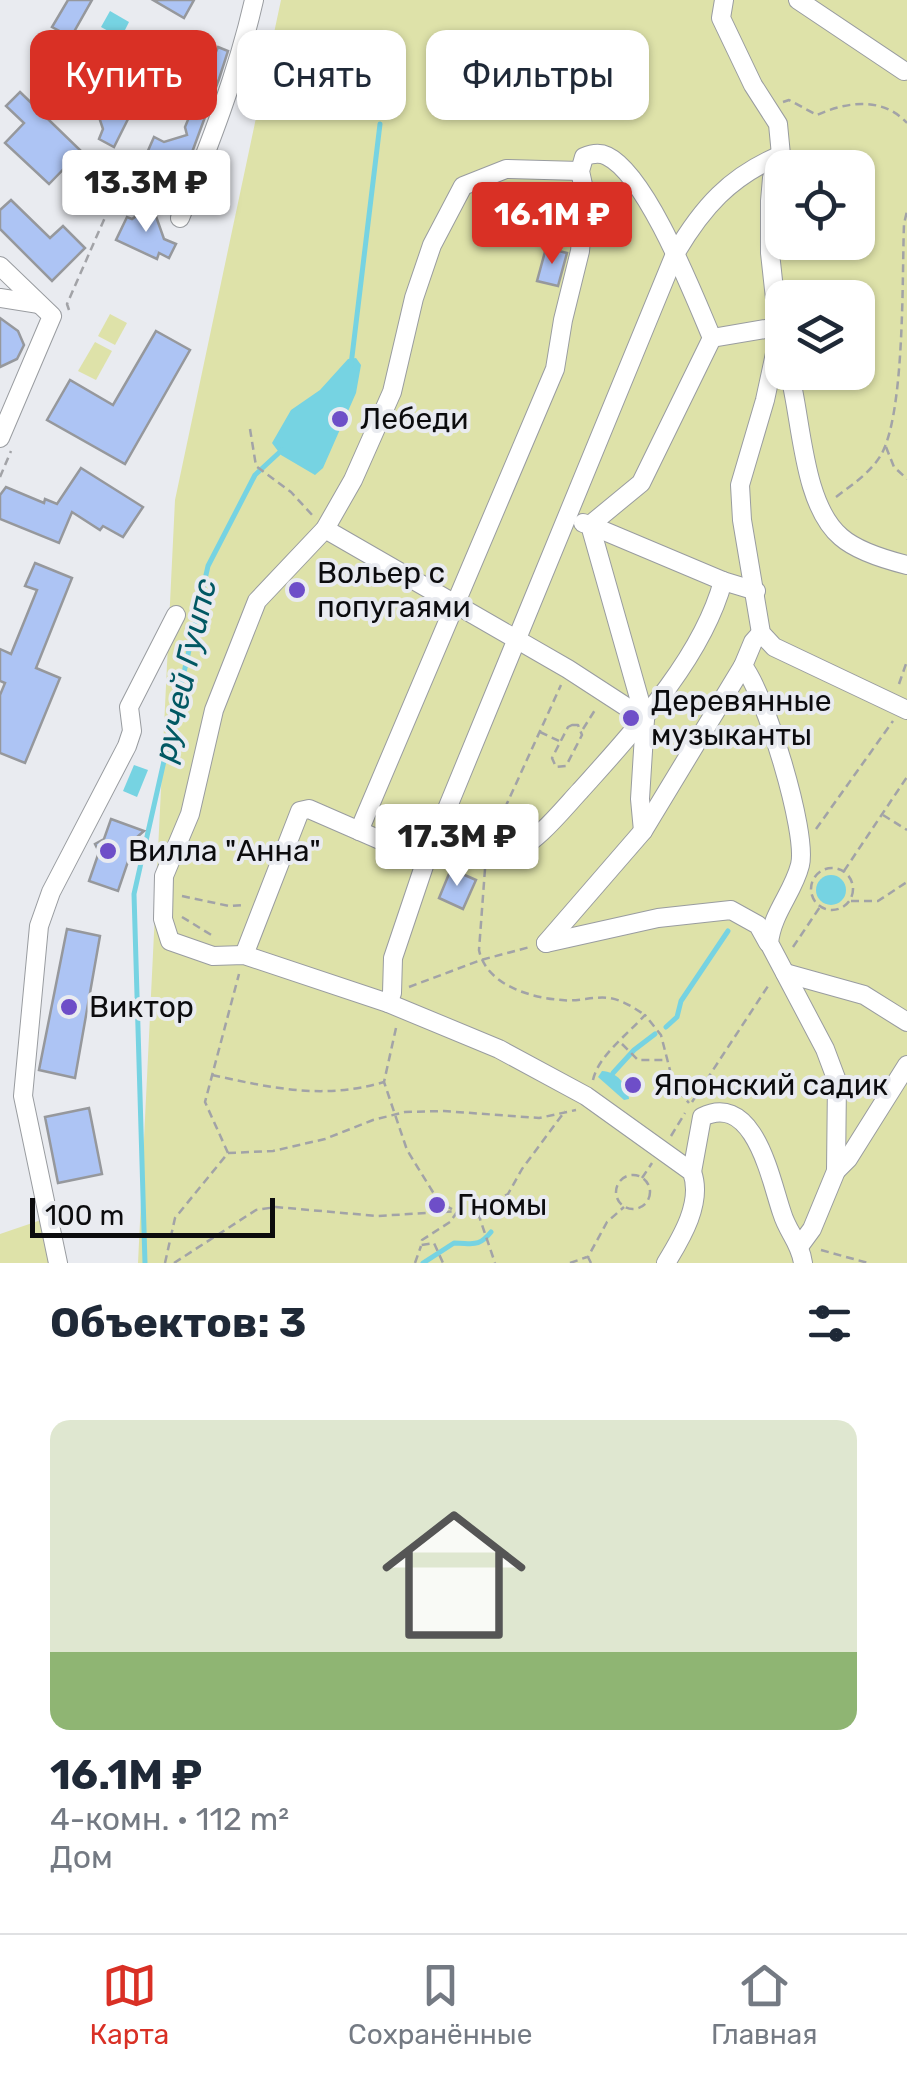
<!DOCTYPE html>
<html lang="ru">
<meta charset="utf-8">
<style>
:root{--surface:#fff;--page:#f6f6f7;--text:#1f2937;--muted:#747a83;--line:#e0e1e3;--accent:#d93025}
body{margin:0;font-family:Rubik,sans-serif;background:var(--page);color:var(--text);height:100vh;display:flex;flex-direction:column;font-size:38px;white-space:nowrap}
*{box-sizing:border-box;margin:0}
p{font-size:32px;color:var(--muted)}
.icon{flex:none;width:55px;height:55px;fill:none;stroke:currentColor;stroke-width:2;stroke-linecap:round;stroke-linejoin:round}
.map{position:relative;height:1263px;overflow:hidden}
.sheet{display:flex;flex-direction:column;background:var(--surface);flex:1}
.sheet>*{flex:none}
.hud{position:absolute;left:30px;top:30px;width:848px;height:90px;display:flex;gap:20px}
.tools{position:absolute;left:765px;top:150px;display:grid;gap:20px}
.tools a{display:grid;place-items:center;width:110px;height:110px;border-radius:20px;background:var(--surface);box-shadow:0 2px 8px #0004;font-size:50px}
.scale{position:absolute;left:30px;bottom:25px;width:245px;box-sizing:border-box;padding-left:10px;border:5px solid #0c0c0e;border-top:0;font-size:28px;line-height:35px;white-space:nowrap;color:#0c0c0e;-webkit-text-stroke:8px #e9ebf0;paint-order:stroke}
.price{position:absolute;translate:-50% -85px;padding:0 22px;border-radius:10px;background:#fff;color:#222;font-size:32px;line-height:65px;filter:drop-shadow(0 2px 5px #0008)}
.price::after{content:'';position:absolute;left:50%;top:60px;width:30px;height:22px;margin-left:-15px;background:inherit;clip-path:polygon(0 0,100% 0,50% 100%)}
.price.selected{background:var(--accent);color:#fff}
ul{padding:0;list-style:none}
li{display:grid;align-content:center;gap:20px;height:530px;padding:0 50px}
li+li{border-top:2px solid var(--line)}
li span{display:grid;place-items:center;height:310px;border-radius:20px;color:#555}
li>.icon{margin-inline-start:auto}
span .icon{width:180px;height:180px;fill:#fffc;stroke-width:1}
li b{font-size:42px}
h2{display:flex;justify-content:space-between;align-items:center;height:120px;padding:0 50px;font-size:42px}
.chip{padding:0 35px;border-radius:20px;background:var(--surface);box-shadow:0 2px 8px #0004;font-size:35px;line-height:90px}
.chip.selected{background:var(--accent);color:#fff}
.menu{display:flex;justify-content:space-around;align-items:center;height:140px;border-top:2px solid var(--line);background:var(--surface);font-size:28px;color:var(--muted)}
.menu a{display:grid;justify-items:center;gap:5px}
.menu .selected{color:var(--accent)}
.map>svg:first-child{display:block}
.green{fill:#dee2a9;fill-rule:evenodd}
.water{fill:#76d3e2}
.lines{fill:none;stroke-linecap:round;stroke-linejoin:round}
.stream{stroke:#76d3e2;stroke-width:5}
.building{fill:#adc4f4;stroke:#96989c;stroke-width:2.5}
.minor-casing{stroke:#999ca0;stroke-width:20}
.path{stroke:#a2a3a7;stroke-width:2.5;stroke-dasharray:8 5;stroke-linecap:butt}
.minor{stroke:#fff;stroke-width:18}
.poi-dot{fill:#6e4ec8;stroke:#e9ebf0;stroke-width:4}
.labels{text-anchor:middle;stroke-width:8;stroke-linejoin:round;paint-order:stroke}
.poi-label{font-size:30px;fill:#0c0c0e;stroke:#e9ebf0;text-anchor:start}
.water-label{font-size:32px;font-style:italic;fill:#015863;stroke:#e9ebf0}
</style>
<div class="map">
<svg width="907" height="1263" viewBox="0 0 907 1263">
<rect width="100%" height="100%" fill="#e9ebf0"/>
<g class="green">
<path d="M281,0H907V1263H138L175,500ZM782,168H858V242H782ZM782,298H858V372H782Z"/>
<polygon points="110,314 127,323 115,345 98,336"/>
<polygon points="95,342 112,351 96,380 78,371"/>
<polygon points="41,1220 52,1263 0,1263 0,1234"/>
</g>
<g class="water">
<polygon points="110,11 129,22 121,38 101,27"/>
<polygon points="356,358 361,365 356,393 323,468 315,475 281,455 272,443 291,410 320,390 348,359"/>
<polygon points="134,765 148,770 137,797 123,791"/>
<circle cx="831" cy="890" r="15"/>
<path d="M602,1071C616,1071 628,1085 629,1099L624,1100L598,1077Z"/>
</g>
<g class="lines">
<g class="stream">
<polyline points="351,365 380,124"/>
<polyline points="666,1027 677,1017 681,1001 728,931"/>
<polyline points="613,1073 634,1050 655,1034"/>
<polyline points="145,1263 134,894 208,566 255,475 282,450"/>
<path d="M423,1263L454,1243C473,1243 478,1248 491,1232"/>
</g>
</g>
<g class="building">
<polygon points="68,0 92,0 71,37 52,27"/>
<polygon points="153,0 194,0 184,18"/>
<polygon points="218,47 228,51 219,79 187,166 180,163 180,179 171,199 165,204 136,190 140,182 129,177 134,166 140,169 154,137 164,142 187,135 185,127"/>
<polygon points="71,49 90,59 79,78 60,67"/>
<polygon points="20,92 81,151 49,184 5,143 24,123 6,106"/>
<polygon points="96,96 131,113 114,147 99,139 103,129 99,117 88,111"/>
<polygon points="11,200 50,238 63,226 85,248 52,281 0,229 0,210"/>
<polygon points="152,205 164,239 176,244 169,258 159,253 157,259 116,240 127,217 132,219"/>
<polygon points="546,248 567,253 558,286 537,281"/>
<polygon points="0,318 18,331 24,345 17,359 0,367"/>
<polygon points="156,331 190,350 125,464 47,420 70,380 113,405"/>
<polygon points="81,468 143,507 123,537 103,526 100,530 72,512 59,543 0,519 0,495 6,487 44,503 45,499 57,504"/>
<polygon points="35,563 72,578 36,668 60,678 25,763 0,753 0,695 5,683 0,681 0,649 11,654 37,590 25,586"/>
<polygon points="111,819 144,831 136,838 118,891 89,881 99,852 95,844 104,839"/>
<polygon points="451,869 476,880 463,909 439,898"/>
<polygon points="67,929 100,936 75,1078 39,1070"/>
<polygon points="89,1108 102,1174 58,1183 45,1117"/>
</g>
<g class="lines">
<defs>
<g id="minor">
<polyline points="724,0 721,18 753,85 778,124 781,155 772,178 770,201 770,253 779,335 765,400 740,485 742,520 761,633 774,647 907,710"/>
<polyline points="798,0 904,71"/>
<path d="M580,171L506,169L463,186L432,245L414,298L392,392L353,480L325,529L257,601L214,710L190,814L164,876L163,919L170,941L213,956L244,955L388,1003L499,1049L586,1096L692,1172C703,1202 682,1237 666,1263"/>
<path d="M180,218C209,146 237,75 254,0"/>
<polyline points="0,266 52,316 0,438"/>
<polyline points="0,298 39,304"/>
<path d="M789,372C802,419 802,504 841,537C857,551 887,560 907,565"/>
<polyline points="583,523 590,525 645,719"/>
<polyline points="325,529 568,669 645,719 640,799 643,831"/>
<polyline points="723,581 590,525 641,483 712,338 777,327"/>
<path d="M761,633L753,642L743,666C765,693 808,833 800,865C793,893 772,913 769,943L825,1049L837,1081L836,1171L812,1229L801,1244"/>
<path d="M359,831L555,369L563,320L580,251L585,194L580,171L584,157C591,154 599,152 607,156C647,175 694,296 712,338"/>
<polyline points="546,943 643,831 743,666"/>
<polyline points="546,943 658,918 731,910 758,925 768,943"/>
<path d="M244,955L300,811L309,809L426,860C445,841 463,841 489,849C497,851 503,854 511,852C534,846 564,808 580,791C633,732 702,659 723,581L756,591"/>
<polyline points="785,973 864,995 907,1022"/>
<path d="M388,1003L392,993L393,958L426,860L675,254C702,208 730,176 781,155"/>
<polyline points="836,1171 848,1159 907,1065"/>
<path d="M692,1172L702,1117C755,1091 771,1182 782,1213C788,1233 800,1242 803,1263"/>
<polyline points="58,1263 23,1096 39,926 51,892 127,746 132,731 129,707 176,615"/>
</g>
</defs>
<use href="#minor" class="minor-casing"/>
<g class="path">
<path d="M783,102L789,100L817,115C846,102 882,96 907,123"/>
<polyline points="69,310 67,304 117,190"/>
<polyline points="250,429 256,466 291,492 314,517"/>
<polyline points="886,447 894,467 907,479"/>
<polyline points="0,477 11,451"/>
<path d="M836,497C853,484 870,473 881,455C905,413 902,277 904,224L907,211"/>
<polyline points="899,684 907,661"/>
<polygon points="572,725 578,725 582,735 566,766 556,767 552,758 568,727"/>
<polyline points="583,729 595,710"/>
<polyline points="540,732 559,741"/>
<polyline points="883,815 907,830"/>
<polyline points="816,829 893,721"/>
<polyline points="494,832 561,685"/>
<circle cx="832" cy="889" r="21"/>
<path d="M485,869L479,950C486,985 531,998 562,1000C577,1002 594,996 609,998C623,1000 634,1008 645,1015"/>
<polyline points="844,871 907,777"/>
<polyline points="182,896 229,906 243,905"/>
<polyline points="851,901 878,901 907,882"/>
<polyline points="182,917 213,936"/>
<polyline points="793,947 820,907"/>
<polyline points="409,987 481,960 530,947"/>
<polyline points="396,1028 384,1082 407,1150 439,1202 457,1212 450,1222 422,1240 421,1245 434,1243 443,1263"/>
<polyline points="622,1044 638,1060 667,1060"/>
<path d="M212,1075C272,1088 324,1100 384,1082"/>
<path d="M593,1080C598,1056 628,1034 645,1015L661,1035L674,1086L689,1103"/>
<polyline points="692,1102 770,983"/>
<polyline points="671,1136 685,1113"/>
<polyline points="228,1153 273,1151 325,1139 373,1120 405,1112 444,1111 539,1118 576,1110"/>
<circle cx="633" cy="1192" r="17"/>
<polyline points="642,1178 652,1163"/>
<polyline points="478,1213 495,1263"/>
<polyline points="821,1250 868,1263"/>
<polyline points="165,1263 175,1218 228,1153 205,1102 239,974"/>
<polyline points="174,1263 256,1210 276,1207 377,1216 477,1210 508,1194 522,1169 565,1111"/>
<polyline points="415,1263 421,1246"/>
<polyline points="570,1263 587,1257"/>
<polyline points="591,1263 588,1257 607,1222 624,1207"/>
</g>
<use href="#minor" class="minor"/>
</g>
<g class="poi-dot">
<circle cx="340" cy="419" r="10"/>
<circle cx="297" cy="590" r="10"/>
<circle cx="631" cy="718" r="10"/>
<circle cx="108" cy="851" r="10"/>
<circle cx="69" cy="1007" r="10"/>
<circle cx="633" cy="1085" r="10"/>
<circle cx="437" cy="1205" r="10"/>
</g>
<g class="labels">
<g class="poi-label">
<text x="360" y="429">Лебеди</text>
<text x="317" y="583">Вольер с<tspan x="317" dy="34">попугаями</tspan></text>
<text x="651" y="711">Деревянные<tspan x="651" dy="34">музыканты</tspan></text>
<text x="128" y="861">Вилла "Анна"</text>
<text x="89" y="1017">Виктор</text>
<text x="653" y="1095">Японский садик</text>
<text x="457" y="1215">Гномы</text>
</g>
<g class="water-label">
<text transform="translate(185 670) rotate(-77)" y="11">ручей Гуипс</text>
</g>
</g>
</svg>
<div class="tools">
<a><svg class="icon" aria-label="locate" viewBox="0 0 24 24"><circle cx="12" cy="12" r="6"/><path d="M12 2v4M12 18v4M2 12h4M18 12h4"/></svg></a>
<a><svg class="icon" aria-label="layers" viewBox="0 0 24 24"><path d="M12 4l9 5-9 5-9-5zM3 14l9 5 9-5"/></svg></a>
</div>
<div class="scale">100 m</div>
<b class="price" style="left:146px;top:235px">13.3M ₽</b>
<b class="price selected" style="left:552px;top:267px">16.1M ₽</b>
<b class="price" style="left:457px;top:889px">17.3M ₽</b>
<div class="hud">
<a class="chip selected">Купить</a>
<a class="chip">Снять</a>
<a class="chip">Фильтры</a>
</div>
</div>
<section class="sheet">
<h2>Объектов: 3<svg class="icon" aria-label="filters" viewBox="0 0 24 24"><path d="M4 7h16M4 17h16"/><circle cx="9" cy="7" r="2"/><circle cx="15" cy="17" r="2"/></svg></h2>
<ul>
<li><span style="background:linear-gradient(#dfe7d0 75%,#8fb573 0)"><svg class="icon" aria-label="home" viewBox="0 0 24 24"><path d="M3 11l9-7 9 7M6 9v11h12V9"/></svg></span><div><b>16.1M ₽</b><p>4-комн. · 112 m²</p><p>Дом</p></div></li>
</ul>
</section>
<nav class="menu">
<a class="selected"><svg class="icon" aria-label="map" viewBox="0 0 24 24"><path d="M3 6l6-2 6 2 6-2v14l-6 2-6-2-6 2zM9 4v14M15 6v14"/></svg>Карта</a>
<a><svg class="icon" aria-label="saved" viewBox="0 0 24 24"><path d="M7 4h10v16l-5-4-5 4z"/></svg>Сохранённые</a>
<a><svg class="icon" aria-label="home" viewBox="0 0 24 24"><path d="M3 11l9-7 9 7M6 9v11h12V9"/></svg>Главная</a>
</nav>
